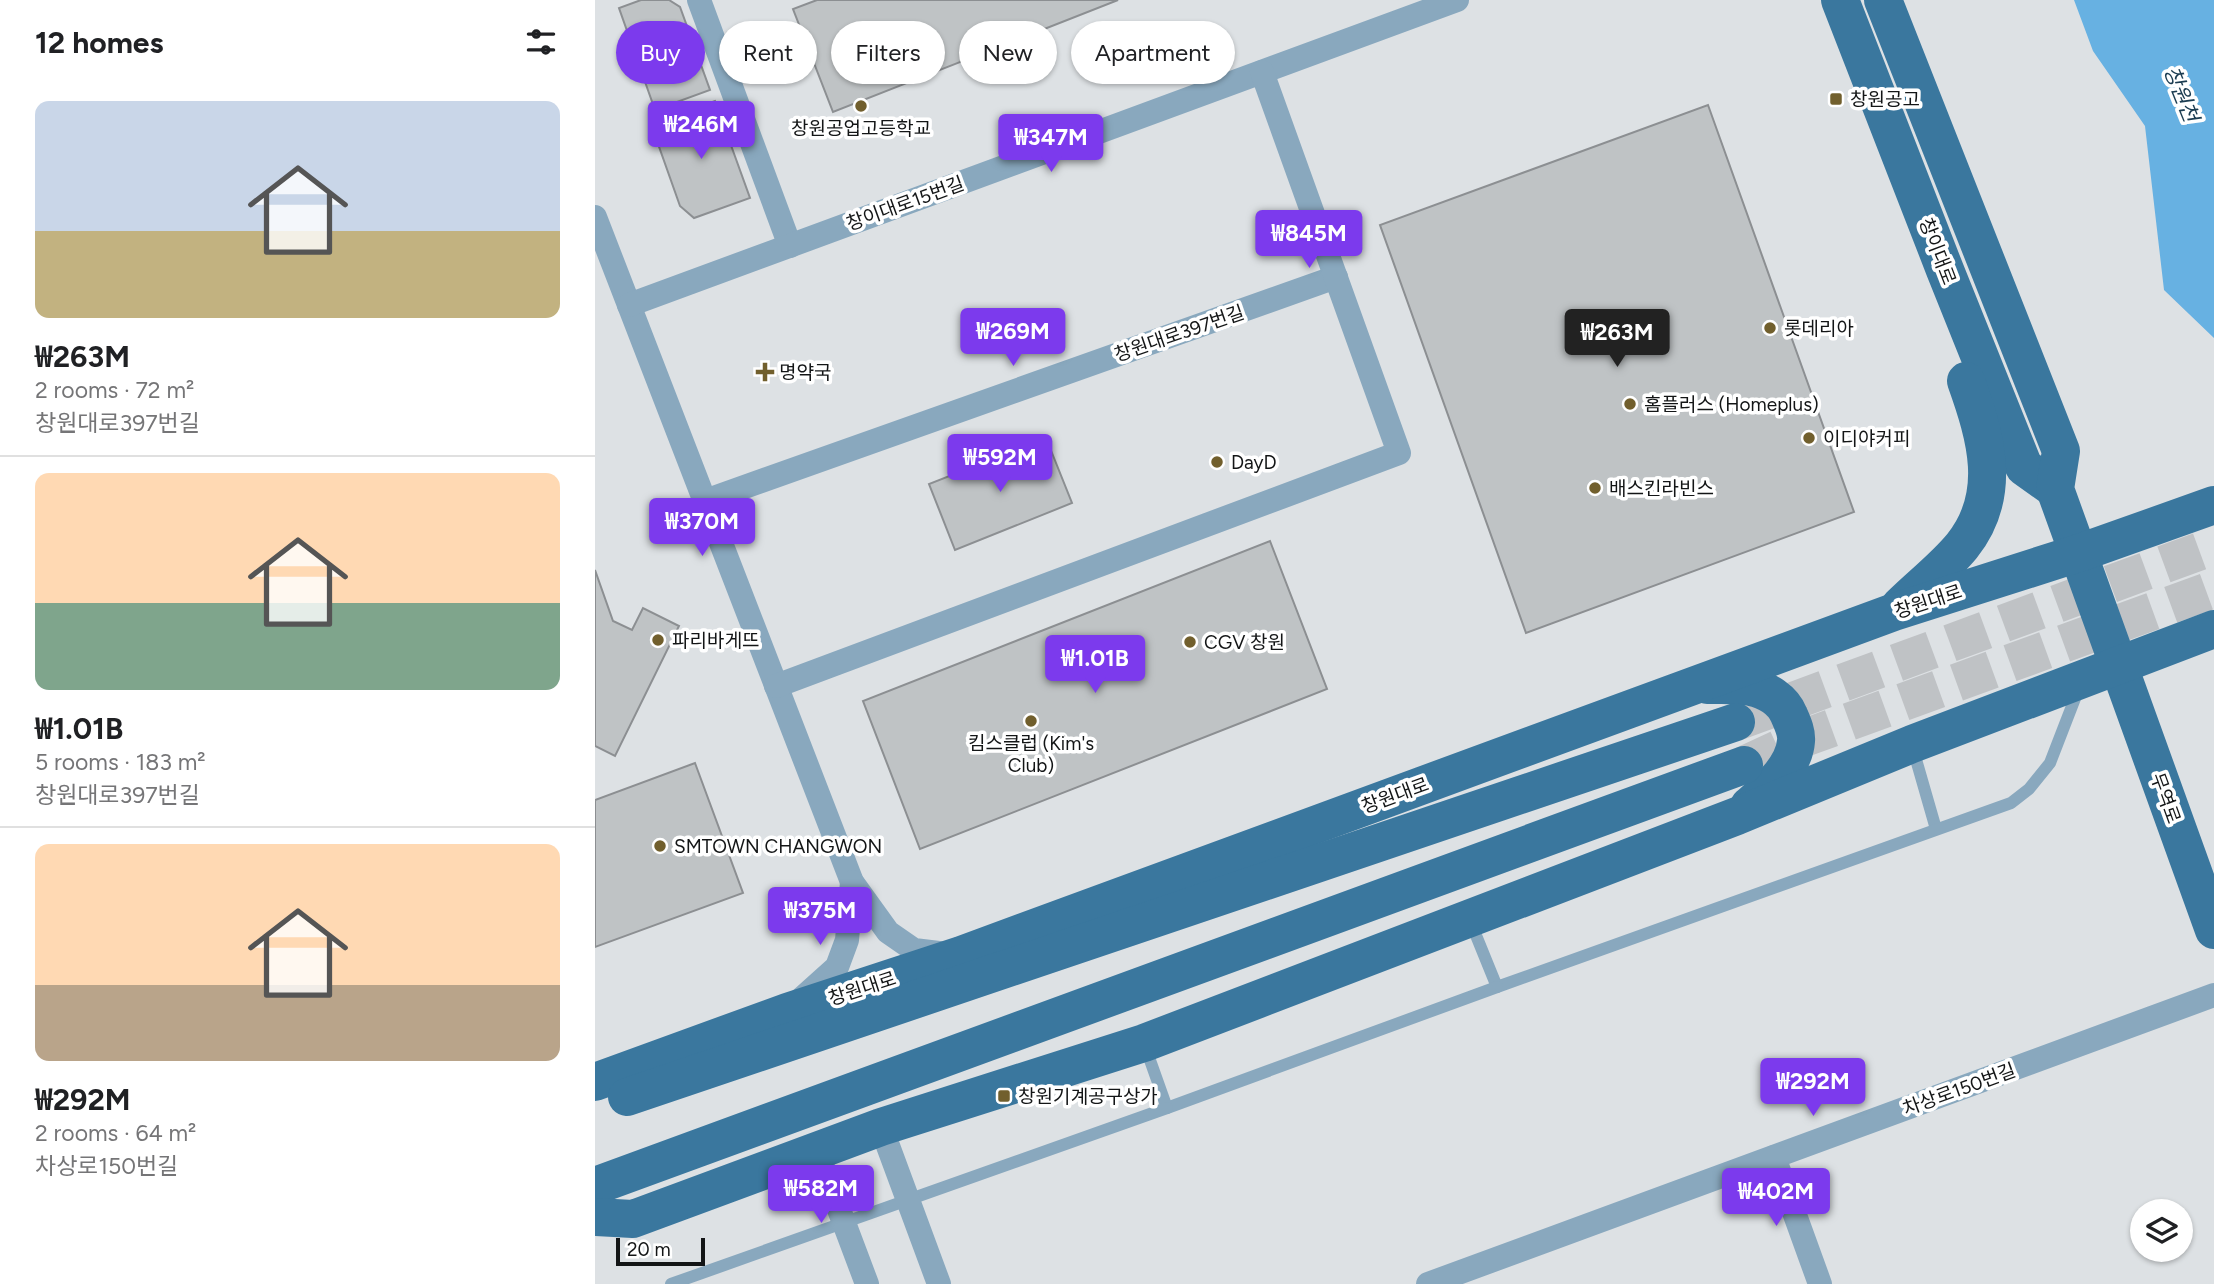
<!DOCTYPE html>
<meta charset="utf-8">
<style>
:root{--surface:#fff;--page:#f2f2f2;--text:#202124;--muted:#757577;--line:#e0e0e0;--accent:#7c3aed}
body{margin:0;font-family:Figtree,"Noto Sans KR",sans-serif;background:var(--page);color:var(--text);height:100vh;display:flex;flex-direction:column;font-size:26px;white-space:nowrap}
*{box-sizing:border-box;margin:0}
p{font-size:23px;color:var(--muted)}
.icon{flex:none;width:38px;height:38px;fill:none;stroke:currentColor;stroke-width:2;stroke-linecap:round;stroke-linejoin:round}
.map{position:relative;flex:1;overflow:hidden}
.sheet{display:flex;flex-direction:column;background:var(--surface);width:595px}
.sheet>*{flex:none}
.guide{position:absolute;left:21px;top:21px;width:665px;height:63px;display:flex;gap:14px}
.tools{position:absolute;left:1535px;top:1199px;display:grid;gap:14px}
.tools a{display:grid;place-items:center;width:63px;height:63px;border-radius:50%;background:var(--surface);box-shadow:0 2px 5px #0004;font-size:35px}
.scale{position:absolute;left:21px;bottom:18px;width:89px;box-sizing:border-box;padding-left:7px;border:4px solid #131516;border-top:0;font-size:19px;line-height:24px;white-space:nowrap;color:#131516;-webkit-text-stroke:5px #fff;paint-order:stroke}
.price{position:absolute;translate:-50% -60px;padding:0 16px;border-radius:7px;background:var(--accent);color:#fff;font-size:23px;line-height:46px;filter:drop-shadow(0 2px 4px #0008)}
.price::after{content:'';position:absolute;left:50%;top:42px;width:21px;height:16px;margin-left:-10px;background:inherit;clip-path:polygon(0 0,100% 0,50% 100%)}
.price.active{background:#222;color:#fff}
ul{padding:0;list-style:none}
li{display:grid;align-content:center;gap:14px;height:371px;padding:0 35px}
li+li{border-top:2px solid var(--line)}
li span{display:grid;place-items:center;height:217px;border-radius:14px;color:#555}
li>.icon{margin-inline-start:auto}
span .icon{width:126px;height:126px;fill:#fffc;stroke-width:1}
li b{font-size:30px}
h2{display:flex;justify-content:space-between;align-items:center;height:84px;padding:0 35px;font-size:30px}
.chip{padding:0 24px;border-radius:32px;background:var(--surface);box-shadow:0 2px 5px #0004;font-size:24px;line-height:63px}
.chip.active{background:var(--accent);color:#fff}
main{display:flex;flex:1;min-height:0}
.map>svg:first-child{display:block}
.water{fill:#67b1e2}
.building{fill:#bfc3c5;stroke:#8c8f92;stroke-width:2}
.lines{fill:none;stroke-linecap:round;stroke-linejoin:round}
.primary-tunnel{stroke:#bfc2c5;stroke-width:38;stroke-dasharray:38 19;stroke-linecap:butt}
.lane{stroke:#89a8be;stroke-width:12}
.street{stroke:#89a8be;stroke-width:24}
.primary{stroke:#3a779e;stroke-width:38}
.poi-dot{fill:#715f2d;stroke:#fff;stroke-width:2.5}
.labels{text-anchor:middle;stroke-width:7;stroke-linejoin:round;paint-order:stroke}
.poi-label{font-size:19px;fill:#131516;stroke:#fff;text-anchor:start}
.street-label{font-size:19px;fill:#131516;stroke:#fff}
.water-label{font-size:21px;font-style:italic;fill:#1b3c51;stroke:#fff}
</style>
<main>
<section class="sheet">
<h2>12 homes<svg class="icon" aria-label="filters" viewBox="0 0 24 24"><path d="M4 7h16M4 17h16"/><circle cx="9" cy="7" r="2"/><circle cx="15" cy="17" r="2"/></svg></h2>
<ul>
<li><span style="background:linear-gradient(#c9d6e8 60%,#c2b280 0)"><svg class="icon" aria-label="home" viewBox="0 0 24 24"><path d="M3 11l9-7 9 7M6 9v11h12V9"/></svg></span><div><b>₩263M</b><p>2 rooms · 72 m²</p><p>창원대로397번길</p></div></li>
<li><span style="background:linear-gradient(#ffd9b3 60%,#7fa58c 0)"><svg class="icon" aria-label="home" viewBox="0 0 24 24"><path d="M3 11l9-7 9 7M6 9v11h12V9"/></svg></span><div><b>₩1.01B</b><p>5 rooms · 183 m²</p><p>창원대로397번길</p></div></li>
<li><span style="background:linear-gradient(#ffd9b3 65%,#b9a48a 0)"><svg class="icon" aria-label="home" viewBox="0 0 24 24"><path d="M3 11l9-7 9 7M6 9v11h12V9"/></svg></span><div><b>₩292M</b><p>2 rooms · 64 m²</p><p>차상로150번길</p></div></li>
</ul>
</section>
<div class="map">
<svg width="1619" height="1284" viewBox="0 0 1619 1284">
<rect width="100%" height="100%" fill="#dde1e4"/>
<polygon class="water" points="1479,0 1619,0 1619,338 1569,290 1550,126 1498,51"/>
<g class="building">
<polygon points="46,0 74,0 85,7 115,90 60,110 24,8"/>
<polygon points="222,0 523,0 238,112 198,9"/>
<polygon points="120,101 155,198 99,218 85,206 56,124"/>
<polygon points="1113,105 1259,512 931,633 785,225"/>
<polygon points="451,438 477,503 360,550 334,484"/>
<polygon points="675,541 732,689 325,849 268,701"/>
<polygon points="0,570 18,621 37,630 48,608 84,626 20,756 0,746"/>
<polygon points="100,763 148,893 0,947 0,800"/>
</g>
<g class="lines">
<g class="primary-tunnel">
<polyline points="1141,722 1619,546"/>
<polyline points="1149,765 1201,741 1619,589"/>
</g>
<g class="lane">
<polyline points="1318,749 1341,829"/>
<polyline points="876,923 902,987 1416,803 1434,789 1455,763 1484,688"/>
<polyline points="550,1046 572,1108 902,987"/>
<polyline points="76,1284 572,1108"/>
</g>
<g class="street">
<polyline points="104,0 195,246"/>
<polyline points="0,217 257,882 293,932 319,950 352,954"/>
<polyline points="34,305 862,0"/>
<polyline points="110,501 741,277"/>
<polyline points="181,686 804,453 667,72"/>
<polyline points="203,1002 242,967 252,940 257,882"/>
<polyline points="286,1127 344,1284"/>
<polyline points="222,1151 272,1284"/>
<polyline points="1179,1157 1225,1284"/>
<polyline points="833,1284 1619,995"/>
</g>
<g class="primary">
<polyline points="1245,0 1350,270 1429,467 1460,489"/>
<polyline points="1288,0 1466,451 1460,489 1619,930"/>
<path d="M1305,606C1325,586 1349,568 1367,546C1408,495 1391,437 1371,381"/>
<path d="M1112,685C1127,685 1142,684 1156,687C1172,690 1188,700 1194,715C1197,722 1202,732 1201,741C1199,768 1173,789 1154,806"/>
<polyline points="0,1082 192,1012 366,955 1299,612 1484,553 1619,505"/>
<polyline points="32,1097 1141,722"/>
<polyline points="0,1186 1149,765"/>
<polyline points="0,1217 38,1219 286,1127 549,1043 1142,816 1317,744 1619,629"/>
</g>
</g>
<g class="poi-dot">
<rect x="1234" y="92" width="14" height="14" rx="3.5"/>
<circle cx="266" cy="106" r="7"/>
<circle cx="1175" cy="328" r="7"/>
<path d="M166.5 361.5h7v7h7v7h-7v7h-7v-7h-7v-7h7z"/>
<circle cx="1035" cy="404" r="7"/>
<circle cx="1214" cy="438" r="7"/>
<circle cx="622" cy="462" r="7"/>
<circle cx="1000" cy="488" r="7"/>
<circle cx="63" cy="640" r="7"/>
<circle cx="595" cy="642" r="7"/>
<circle cx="436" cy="721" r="7"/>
<circle cx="65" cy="846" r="7"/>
<rect x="402" y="1089" width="14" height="14" rx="3.5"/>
</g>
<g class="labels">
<g class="poi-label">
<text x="1255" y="106">창원공고</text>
<text x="266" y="135" text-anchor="middle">창원공업고등학교</text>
<text x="1189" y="335">롯데리아</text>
<text x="184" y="379">명약국</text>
<text x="1049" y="411">홈플러스 (Homeplus)</text>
<text x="1228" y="445">이디야커피</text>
<text x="636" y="469">DayD</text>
<text x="1014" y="495">배스킨라빈스</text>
<text x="77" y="647">파리바게뜨</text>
<text x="609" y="649">CGV 창원</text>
<text x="436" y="750" text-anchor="middle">킴스클럽 (Kim's<tspan x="436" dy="22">Club)</tspan></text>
<text x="79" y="853">SMTOWN CHANGWON</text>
<text x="423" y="1103">창원기계공구상가</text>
</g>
<g class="street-label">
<text transform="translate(310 203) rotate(-20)" y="7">창이대로15번길</text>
<text transform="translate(1343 251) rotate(69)" y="7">창이대로</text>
<text transform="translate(584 333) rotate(-19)" y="7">창원대로397번길</text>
<text transform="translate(1333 601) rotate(-18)" y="7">창원대로</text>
<text transform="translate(800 795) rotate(-20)" y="7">창원대로</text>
<text transform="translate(1571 798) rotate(70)" y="7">무역로</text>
<text transform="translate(267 988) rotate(-18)" y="7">창원대로</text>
<text transform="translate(1364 1089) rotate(-20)" y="7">차상로150번길</text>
</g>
<g class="water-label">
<text transform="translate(1586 94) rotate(68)" y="7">창원천</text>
</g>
</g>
</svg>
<div class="tools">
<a><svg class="icon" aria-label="layers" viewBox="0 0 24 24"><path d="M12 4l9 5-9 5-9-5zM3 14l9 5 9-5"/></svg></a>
</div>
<div class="scale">20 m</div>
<b class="price" style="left:106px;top:161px">₩246M</b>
<b class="price" style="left:456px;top:174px">₩347M</b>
<b class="price" style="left:714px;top:270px">₩845M</b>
<b class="price" style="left:418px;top:368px">₩269M</b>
<b class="price active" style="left:1022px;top:369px">₩263M</b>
<b class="price" style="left:405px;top:494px">₩592M</b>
<b class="price" style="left:107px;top:558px">₩370M</b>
<b class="price" style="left:500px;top:695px">₩1.01B</b>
<b class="price" style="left:225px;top:947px">₩375M</b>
<b class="price" style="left:1218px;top:1118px">₩292M</b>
<b class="price" style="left:226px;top:1225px">₩582M</b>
<b class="price" style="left:1181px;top:1228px">₩402M</b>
<div class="guide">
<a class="chip active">Buy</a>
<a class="chip">Rent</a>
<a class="chip">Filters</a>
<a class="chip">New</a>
<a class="chip">Apartment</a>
</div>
</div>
</main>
